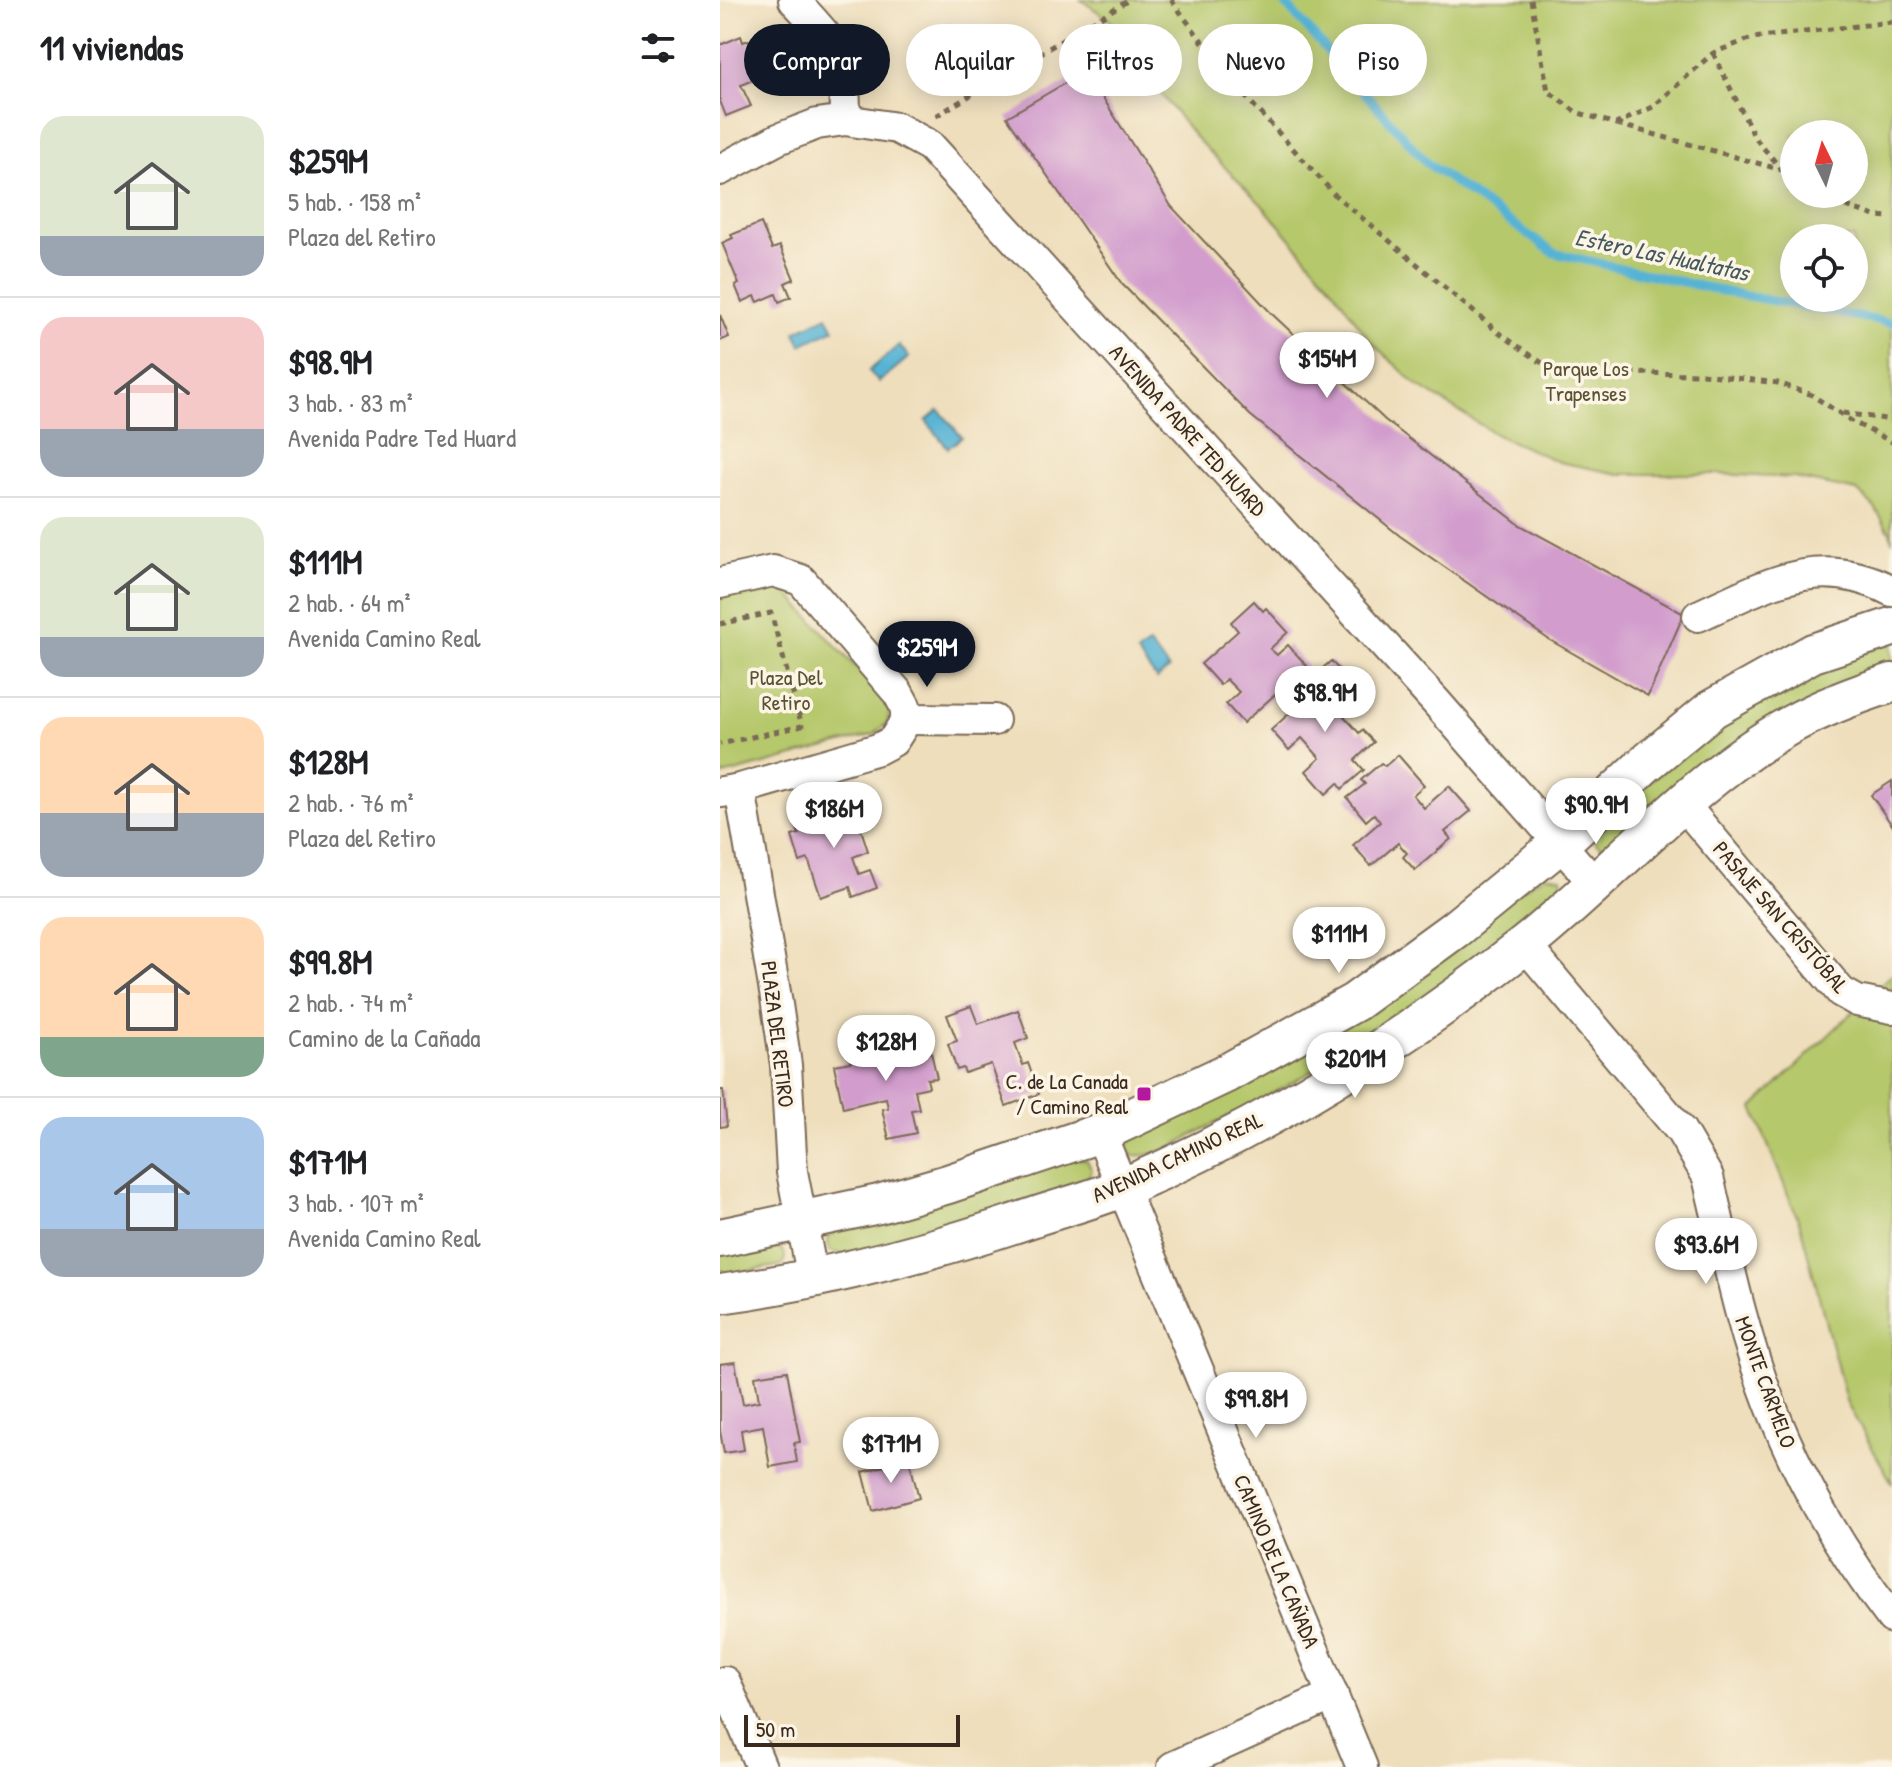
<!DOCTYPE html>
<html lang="es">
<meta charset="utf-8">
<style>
:root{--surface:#fff;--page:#f2f2f2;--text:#202124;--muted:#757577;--line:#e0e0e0;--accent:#111827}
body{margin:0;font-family:"Patrick Hand",sans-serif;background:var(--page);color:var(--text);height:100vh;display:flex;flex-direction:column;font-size:30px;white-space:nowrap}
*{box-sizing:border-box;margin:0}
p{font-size:26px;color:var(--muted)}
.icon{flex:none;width:44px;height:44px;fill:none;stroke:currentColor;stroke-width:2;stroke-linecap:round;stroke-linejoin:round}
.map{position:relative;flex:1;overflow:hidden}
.panel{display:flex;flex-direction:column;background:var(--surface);width:720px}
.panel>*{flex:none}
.guide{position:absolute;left:24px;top:24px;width:760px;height:72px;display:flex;gap:16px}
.needle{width:52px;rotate:355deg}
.tools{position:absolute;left:1060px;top:120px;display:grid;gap:16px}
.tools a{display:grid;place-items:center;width:88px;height:88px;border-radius:50%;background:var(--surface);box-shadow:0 4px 20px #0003;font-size:40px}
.scale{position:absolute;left:24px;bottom:20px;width:216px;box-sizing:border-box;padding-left:8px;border:4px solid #3b2a1e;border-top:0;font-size:22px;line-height:28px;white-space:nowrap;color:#3b2a1e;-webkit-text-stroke:6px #fcf5e5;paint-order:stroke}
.price{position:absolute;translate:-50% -68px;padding:0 18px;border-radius:28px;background:#fff;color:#222;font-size:26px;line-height:52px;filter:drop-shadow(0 2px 4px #0008)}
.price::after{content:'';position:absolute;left:50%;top:48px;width:24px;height:18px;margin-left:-12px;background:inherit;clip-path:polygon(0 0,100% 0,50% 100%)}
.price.selected{background:var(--accent);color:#fff}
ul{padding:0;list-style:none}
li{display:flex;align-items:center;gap:24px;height:200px;padding:0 40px}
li+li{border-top:2px solid var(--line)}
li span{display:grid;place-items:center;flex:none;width:224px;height:160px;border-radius:24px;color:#555}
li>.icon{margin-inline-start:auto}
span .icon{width:96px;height:96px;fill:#fffc;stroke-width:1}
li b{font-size:34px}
h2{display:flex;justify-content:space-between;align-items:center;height:96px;padding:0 40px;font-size:34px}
.tag{padding:0 28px;border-radius:36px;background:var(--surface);box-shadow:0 4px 20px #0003;font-size:28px;line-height:72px}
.tag.selected{background:var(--accent);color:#fff}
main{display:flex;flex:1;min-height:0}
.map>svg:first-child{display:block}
.green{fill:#b6c86c;stroke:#787945;stroke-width:2;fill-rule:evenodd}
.water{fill:#56b3d4;stroke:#486e79;stroke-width:2}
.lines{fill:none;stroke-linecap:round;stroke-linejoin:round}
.stream{stroke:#56b3d4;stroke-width:9}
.building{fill:#d29dcd}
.minor-casing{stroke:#7a6955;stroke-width:34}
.major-casing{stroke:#7a6955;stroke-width:42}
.path{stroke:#7a6955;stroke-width:5;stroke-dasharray:6 6;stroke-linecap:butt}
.minor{stroke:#fff;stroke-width:30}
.major{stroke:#fff;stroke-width:38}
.poi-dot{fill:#b5179e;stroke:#fcf5e5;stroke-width:3}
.labels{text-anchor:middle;stroke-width:7;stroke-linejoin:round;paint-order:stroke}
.park-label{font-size:22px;fill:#5a5232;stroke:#fcf5e5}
.street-label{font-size:22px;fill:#3b2a1e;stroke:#fcf5e5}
.poi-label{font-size:22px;fill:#3b2a1e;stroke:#fcf5e5;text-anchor:end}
.water-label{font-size:24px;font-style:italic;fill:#445a5e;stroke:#fcf5e5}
</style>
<main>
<section class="panel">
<h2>11 viviendas<svg class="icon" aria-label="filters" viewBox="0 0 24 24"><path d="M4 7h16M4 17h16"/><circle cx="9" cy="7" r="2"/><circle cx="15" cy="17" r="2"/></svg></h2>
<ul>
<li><span style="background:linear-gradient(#dfe7d0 75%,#9aa5b1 0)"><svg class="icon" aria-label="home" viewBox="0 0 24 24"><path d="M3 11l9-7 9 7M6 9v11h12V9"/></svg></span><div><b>$259M</b><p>5 hab. · 158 m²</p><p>Plaza del Retiro</p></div></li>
<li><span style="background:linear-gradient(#f6c9c9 70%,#9aa5b1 0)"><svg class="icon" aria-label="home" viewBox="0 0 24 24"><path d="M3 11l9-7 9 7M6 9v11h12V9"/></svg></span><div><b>$98.9M</b><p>3 hab. · 83 m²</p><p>Avenida Padre Ted Huard</p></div></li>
<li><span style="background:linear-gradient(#dfe7d0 75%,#9aa5b1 0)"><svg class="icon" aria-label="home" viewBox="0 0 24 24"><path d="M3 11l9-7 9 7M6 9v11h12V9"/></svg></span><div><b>$111M</b><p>2 hab. · 64 m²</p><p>Avenida Camino Real</p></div></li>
<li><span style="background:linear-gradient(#ffd9b3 60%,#9aa5b1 0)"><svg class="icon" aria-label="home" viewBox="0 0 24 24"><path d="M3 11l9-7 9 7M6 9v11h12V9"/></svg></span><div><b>$128M</b><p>2 hab. · 76 m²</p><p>Plaza del Retiro</p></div></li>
<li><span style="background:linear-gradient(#ffd9b3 75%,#7fa58c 0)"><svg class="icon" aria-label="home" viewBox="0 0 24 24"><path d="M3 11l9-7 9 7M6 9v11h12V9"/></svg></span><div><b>$99.8M</b><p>2 hab. · 74 m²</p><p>Camino de la Cañada</p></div></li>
<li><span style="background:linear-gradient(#a9c7e8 70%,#9aa5b1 0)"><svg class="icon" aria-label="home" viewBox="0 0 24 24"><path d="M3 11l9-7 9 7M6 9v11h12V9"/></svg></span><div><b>$171M</b><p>3 hab. · 107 m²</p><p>Avenida Camino Real</p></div></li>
</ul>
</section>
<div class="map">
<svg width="1172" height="1767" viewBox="0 0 1172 1767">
<rect width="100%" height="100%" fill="#fcf5e5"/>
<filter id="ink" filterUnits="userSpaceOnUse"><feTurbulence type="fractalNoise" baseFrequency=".0125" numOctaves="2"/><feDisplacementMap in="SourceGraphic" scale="16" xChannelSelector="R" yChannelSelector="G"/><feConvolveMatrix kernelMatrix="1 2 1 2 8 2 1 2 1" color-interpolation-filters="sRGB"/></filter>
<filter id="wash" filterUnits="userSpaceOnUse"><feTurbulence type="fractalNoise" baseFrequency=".006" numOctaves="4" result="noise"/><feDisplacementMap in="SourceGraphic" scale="32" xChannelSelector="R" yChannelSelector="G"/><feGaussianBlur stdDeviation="1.8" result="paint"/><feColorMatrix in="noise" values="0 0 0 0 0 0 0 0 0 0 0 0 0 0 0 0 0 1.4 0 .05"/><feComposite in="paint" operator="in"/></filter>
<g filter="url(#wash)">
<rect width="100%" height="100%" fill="#eedebc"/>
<g class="green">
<path d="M361,0H1172V542L1170,532L1155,508L1137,491L1074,478L999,474H899L839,462L777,435L697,385L651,342L612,287L541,204L476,138L425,74L390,20ZM1074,134H1134V194H1074ZM1074,238H1134V298H1074Z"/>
<polygon points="42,588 59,589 72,598 164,698 170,710 167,723 155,734 0,776 0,598"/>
<polygon points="1172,643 1172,666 890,844 882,848 872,839 873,829 995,727 1114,661"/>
<path d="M826,875L841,877L843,890C735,985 613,1066 484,1129C462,1140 436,1159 411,1155L406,1144L414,1134Z"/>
<polygon points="1172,974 1172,1483 1127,1404 1080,1224 1033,1108"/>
<polygon points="356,1158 367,1160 372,1171 364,1182 279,1212 125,1255 109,1251 108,1240 114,1230"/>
<polygon points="53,1245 64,1251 65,1258 62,1265 0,1276 0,1253"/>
</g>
<g class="water">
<polygon points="107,316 114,329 81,345 75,332"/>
<polygon points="179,345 189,357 159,382 149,371"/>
<polygon points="219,410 242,437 228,448 206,421"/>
<polygon points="429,644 449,669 437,679 417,654"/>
</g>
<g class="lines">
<polyline class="stream" points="562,0 708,164 834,253 1011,293 1172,323"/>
</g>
<g id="blocks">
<g class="building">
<polygon points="21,36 23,42 29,40 35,52 45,48 55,70 21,85 31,106 6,116 0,101 0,45"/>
<polygon points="366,71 451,206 552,314 665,420 800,525 964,614 928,696 828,639 680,536 530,415 402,284 287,117"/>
<polygon points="41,223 52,249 60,246 74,279 65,283 71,297 59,302 56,294 38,302 35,296 22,302 15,285 19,284 2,243 13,238 11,235"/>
<polygon points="0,315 9,337 0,341"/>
<polygon points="534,601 543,611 546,608 568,632 550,649 557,655 568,645 587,666 523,723 506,704 519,692 506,679 500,685 481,664 518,631 511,622"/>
<polygon points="611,661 622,673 605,688 617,702 614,705 639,733 642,730 654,742 635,760 644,770 622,789 618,783 606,794 586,771 600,758 582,738 569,750 551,730 592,693 584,685"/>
<polygon points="678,755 704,785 693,795 704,808 729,786 751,811 725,832 731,839 695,870 683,857 687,853 678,843 651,866 633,845 660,822 654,814 646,821 627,798 645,784 641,780 661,763 665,766"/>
<polygon points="1172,781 1172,825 1151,795"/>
<polygon points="132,802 148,851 133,857 139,874 150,870 157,888 133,897 130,887 101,897 88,859 80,862 72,836 79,834 75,822"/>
<polygon points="251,1006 258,1024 298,1010 308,1038 295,1043 303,1065 308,1063 319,1094 286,1106 271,1064 245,1073 243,1068 237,1070 228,1044 237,1041 227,1015"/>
<polygon points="151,1040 155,1057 199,1047 201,1054 211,1052 217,1078 207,1079 209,1087 195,1090 199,1109 191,1110 196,1133 169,1139 162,1109 168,1108 166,1098 123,1108 114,1065 131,1062 127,1045"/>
<polygon points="0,1090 3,1090 7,1126 0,1127"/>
<polygon points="15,1362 23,1404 39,1401 35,1376 67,1371 80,1442 74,1443 77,1462 50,1467 43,1426 21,1430 24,1450 4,1453 0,1431 0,1364"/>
<polygon points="189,1459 199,1498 153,1511 143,1472"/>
</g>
</g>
</g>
<g filter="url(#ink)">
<use href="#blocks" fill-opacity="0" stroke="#7a6955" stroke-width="2"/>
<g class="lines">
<defs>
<g id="minor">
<path d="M74,0C118,48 125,52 125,120"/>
<polyline points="0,170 58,139 97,124 125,120 177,128 210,146 717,703 875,884"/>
<polyline points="0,583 53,571 81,580 178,693 185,706 187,719 173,741 158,749 20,789 2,792"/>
<path d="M978,616C1046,585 1098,552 1172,591"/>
<polyline points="187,719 274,720"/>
<polyline points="20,789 56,998 66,1065 72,1172 93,1279"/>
<polyline points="963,804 1121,992 1137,1001 1172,1008"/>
<path d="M805,945L961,1131L988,1177C1006,1252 1021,1329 1049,1401C1079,1480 1121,1552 1172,1618"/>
<polyline points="380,1133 642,1767"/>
<polyline points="5,1682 41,1767"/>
<polyline points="453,1767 613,1695"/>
</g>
<g id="major">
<polyline points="0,1238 159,1204 228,1184 380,1133 507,1073 635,1002 735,929 838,845 924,765 992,709 1093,653 1172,627"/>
<path d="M0,1294C108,1279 211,1252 314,1217C344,1207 375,1199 404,1187C546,1127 681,1042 802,947C893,876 969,781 1072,724C1103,707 1138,694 1172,683"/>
</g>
</defs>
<use href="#minor" class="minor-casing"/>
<use href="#major" class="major-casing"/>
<g class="path">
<polyline points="451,0 516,86 616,196 779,333 835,372 982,374 1058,383 1090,394 1133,422 1172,442"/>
<polyline points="811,0 828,91 856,112 896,124 933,107 993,53 1032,38 1172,22"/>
<polyline points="993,53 1035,138 1074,184"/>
<polyline points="216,116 409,0"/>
<polyline points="897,124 1062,170"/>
<polyline points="1092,194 1155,216 1172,217"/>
<polyline points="1123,413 1172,420"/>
<polyline points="0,624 51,613 82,726 0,744"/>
</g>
<use href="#minor" class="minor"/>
<use href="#major" class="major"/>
</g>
</g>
<rect class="poi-dot" x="416" y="1086" width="16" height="16" rx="4"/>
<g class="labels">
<g class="park-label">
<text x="866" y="376">Parque Los<tspan x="866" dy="25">Trapenses</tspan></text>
<text x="66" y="685">Plaza Del<tspan x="66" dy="25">Retiro</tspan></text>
</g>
<g class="street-label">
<text transform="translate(468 430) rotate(48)" y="8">AVENIDA PADRE TED HUARD</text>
<text transform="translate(1061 917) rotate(49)" y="8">PASAJE SAN CRISTÓBAL</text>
<text transform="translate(58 1034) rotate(83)" y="8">PLAZA DEL RETIRO</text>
<text transform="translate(457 1157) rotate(-25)" y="8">AVENIDA CAMINO REAL</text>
<text transform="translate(1046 1382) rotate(70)" y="8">MONTE CARMELO</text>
<text transform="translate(557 1561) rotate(67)" y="8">CAMINO DE LA CAÑADA</text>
</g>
<g class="poi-label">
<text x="408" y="1089">C. de La Canada<tspan x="408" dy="25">/ Camino Real</tspan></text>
</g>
<g class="water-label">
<text transform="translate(942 255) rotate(12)" y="8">Estero Las Hualtatas</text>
</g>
</g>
</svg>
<div class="tools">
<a><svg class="needle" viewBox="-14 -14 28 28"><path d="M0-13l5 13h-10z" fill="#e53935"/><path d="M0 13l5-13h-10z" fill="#757577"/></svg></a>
<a><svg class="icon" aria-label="locate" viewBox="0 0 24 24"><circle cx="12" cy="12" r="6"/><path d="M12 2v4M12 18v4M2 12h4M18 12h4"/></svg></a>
</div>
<div class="scale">50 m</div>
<b class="price" style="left:607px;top:400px">$154M</b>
<b class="price selected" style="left:207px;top:689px">$259M</b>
<b class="price" style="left:605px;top:734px">$98.9M</b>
<b class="price" style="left:876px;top:846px">$90.9M</b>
<b class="price" style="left:114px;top:850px">$186M</b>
<b class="price" style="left:619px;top:975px">$111M</b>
<b class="price" style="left:166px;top:1083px">$128M</b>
<b class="price" style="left:635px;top:1100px">$201M</b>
<b class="price" style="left:986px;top:1286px">$93.6M</b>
<b class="price" style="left:536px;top:1440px">$99.8M</b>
<b class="price" style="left:171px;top:1485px">$171M</b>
<div class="guide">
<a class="tag selected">Comprar</a>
<a class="tag">Alquilar</a>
<a class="tag">Filtros</a>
<a class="tag">Nuevo</a>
<a class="tag">Piso</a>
</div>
</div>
</main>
